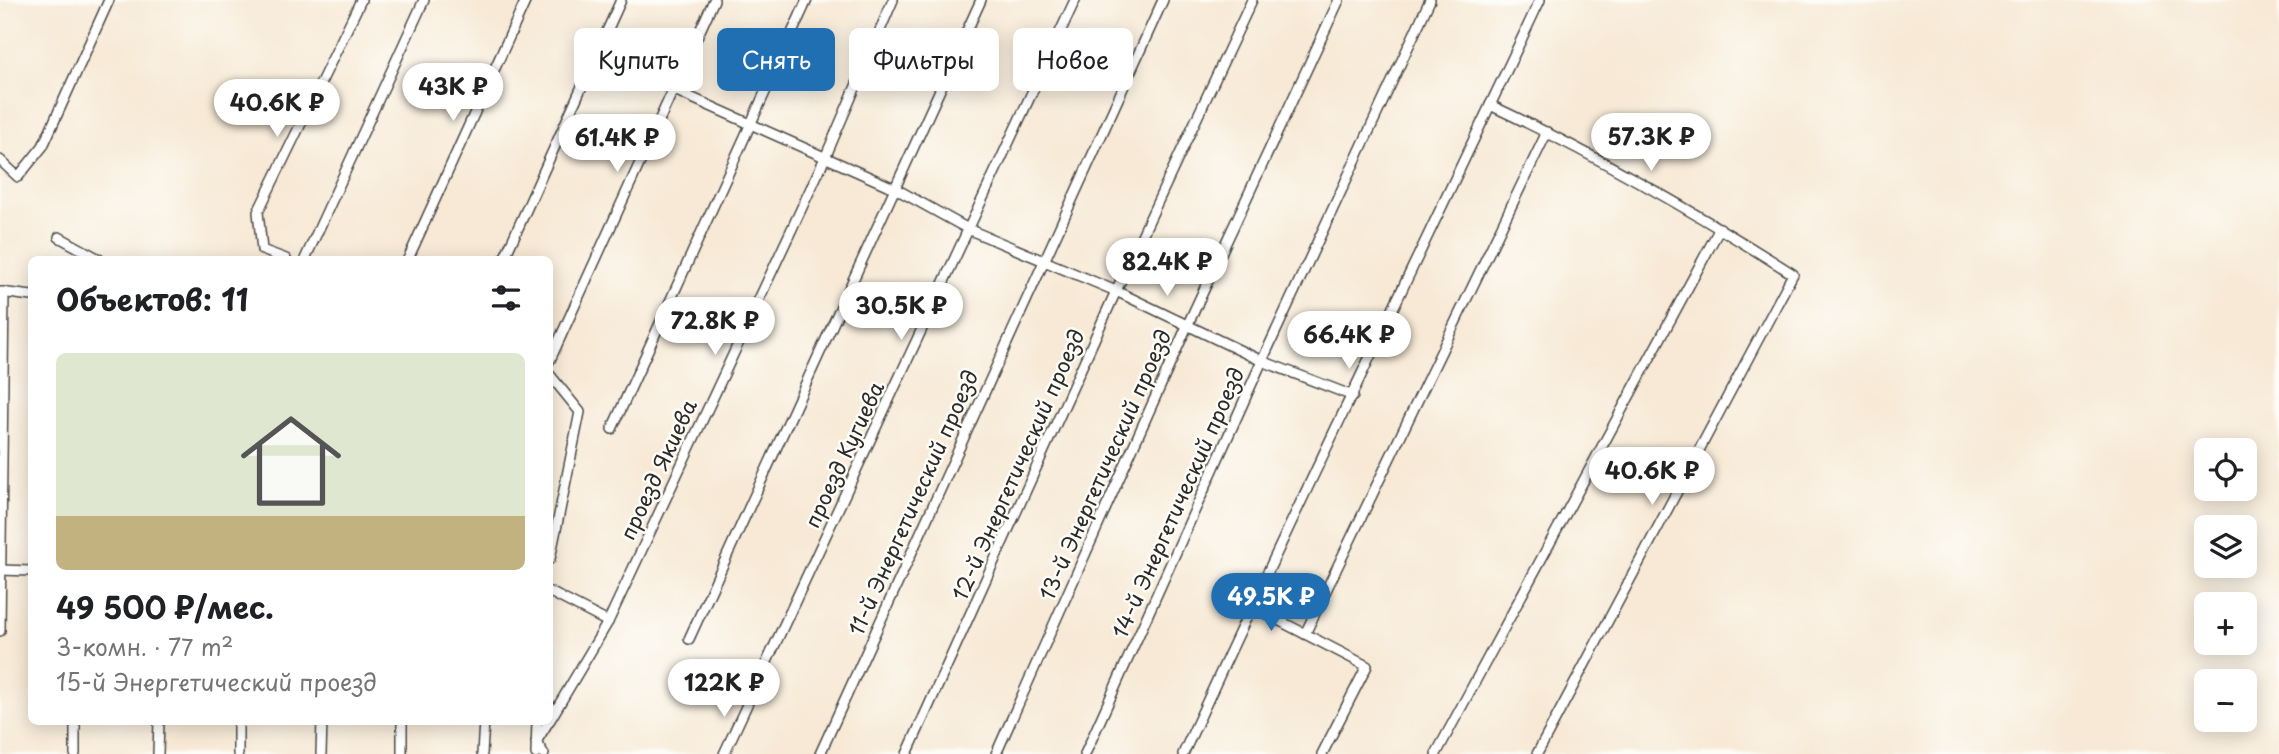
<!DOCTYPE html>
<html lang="ru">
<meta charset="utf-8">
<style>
:root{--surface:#fff;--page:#f2f2f2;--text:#202124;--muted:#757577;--accent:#1f6fb2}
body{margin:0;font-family:"Playpen Sans",sans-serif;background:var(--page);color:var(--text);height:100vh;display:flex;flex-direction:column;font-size:26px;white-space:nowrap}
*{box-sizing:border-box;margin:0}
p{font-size:23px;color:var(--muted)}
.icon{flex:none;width:38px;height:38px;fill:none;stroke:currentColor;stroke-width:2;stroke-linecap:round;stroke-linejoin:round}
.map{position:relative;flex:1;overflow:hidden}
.drawer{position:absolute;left:28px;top:256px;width:525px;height:469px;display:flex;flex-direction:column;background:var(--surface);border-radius:10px;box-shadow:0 4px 18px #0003}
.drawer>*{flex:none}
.top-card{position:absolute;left:574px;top:28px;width:665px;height:63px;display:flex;gap:14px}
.fabs{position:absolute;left:2194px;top:438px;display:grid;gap:14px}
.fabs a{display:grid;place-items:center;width:63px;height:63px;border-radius:10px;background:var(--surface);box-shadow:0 4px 18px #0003;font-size:35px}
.price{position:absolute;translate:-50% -60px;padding:0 16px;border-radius:24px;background:#fff;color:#222;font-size:23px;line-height:46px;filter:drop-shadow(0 2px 4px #0008)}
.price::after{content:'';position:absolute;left:50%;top:42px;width:21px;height:16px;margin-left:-10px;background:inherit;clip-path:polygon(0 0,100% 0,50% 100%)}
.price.selected{background:var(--accent);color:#fff}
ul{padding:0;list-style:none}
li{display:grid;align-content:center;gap:14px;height:371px;padding:0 28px}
li span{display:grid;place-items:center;height:217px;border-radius:10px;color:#555}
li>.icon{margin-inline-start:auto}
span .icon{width:126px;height:126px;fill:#fffc;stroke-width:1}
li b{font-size:30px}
h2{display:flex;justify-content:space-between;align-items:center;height:84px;padding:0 28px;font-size:30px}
.chip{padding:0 24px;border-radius:10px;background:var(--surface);box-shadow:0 4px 18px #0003;font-size:24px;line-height:63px}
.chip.selected{background:var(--accent);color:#fff}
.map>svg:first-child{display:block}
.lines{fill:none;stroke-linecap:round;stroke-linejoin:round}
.street-casing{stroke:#4a4844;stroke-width:12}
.street{stroke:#fff;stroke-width:9}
.labels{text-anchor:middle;stroke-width:5;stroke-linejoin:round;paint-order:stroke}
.street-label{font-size:21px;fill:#2b2b2b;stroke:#fdfcf7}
</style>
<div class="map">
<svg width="2279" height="754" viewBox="0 0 2279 754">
<rect width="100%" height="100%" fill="#fdfcf7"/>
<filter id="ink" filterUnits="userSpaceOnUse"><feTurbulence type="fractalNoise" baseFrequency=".0143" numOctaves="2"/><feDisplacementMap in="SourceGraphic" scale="14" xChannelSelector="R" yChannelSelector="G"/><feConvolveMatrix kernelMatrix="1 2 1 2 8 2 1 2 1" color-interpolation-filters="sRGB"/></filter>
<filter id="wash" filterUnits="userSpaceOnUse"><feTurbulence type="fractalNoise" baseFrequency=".00686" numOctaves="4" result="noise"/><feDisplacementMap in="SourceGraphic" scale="28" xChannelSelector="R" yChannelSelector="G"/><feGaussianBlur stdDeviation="1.57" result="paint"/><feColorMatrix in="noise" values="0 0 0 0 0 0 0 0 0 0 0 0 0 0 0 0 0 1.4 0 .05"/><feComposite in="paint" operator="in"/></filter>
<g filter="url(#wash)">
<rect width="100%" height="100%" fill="#f7e9d5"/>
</g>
<g filter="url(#ink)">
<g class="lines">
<defs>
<g id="street">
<polyline points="596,55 896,189 970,230 1116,291 1262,361 1353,396"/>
<path d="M1490,105C1595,154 1695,212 1793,274L1537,754"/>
<polyline points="0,160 18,177 43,146 109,0"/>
<polyline points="59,237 99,259"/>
<polyline points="286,259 262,250 258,212 361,0"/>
<polyline points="305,259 424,0"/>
<polyline points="408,259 526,0"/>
<polyline points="504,259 621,0"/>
<polyline points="0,292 32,296"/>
<polyline points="550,360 714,0"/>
<polyline points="550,375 580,412 550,559"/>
<polyline points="612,429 807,0"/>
<polyline points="0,570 32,571"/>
<polyline points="550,592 608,622"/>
<polyline points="1251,606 1367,666 1322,754"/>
<polyline points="0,631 4,292"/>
<polyline points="1305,634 1547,132"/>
<polyline points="689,639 981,0"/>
<polyline points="550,720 608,622 825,158 893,0"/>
<polyline points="75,754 75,721"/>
<polyline points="158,754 159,721"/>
<polyline points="238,754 238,721"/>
<polyline points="321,754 322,721"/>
<polyline points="402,754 402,721"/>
<polyline points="482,754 484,721"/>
<polyline points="536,754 537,721"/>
<polyline points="544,754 536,742 549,721"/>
<polyline points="724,754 1075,0"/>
<polyline points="820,754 1163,0"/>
<polyline points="907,754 1116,291 1252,0"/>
<polyline points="996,754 1188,324 1339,0"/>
<polyline points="1085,754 1262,361 1430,0"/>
<path d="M1183,754C1299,501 1421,252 1540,0"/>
<polyline points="1436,754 1720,228"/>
</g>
</defs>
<use href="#street" class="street-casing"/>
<use href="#street" class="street"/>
</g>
</g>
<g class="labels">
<g class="street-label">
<text transform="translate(845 455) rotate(-65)" y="7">проезд Кугиева</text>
<text transform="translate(1019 465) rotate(-66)" y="7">12-й Энергетический проезд</text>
<text transform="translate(1106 465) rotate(-66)" y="7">13-й Энергетический проезд</text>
<text transform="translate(659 470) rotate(-65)" y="7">проезд Якиева</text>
<text transform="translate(914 503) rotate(-66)" y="7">11-й Энергетический проезд</text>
<text transform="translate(1179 503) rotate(-66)" y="7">14-й Энергетический проезд</text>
</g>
</g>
</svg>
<div class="fabs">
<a><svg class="icon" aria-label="locate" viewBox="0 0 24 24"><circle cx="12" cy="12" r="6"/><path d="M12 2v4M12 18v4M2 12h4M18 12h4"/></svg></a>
<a><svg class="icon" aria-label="layers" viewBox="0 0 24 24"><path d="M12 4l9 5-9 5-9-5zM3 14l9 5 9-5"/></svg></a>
<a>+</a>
<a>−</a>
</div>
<b class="price" style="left:453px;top:123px">43K ₽</b>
<b class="price" style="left:277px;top:139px">40.6K ₽</b>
<b class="price" style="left:1651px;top:173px">57.3K ₽</b>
<b class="price" style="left:617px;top:174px">61.4K ₽</b>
<b class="price" style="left:1167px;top:298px">82.4K ₽</b>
<b class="price" style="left:901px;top:342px">30.5K ₽</b>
<b class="price" style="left:715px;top:357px">72.8K ₽</b>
<b class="price" style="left:1349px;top:371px">66.4K ₽</b>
<b class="price" style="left:1652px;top:507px">40.6K ₽</b>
<b class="price selected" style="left:1271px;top:633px">49.5K ₽</b>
<b class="price" style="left:724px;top:719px">122K ₽</b>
<div class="top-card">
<a class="chip">Купить</a>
<a class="chip selected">Снять</a>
<a class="chip">Фильтры</a>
<a class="chip">Новое</a>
</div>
<section class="drawer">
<h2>Объектов: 11<svg class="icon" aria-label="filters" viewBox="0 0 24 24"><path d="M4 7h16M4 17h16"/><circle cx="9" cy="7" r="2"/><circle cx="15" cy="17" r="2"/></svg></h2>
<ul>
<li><span style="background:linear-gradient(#dfe7d0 75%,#c2b280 0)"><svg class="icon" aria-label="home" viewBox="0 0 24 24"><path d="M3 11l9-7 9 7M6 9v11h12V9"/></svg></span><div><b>49 500 ₽/мес.</b><p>3-комн. · 77 m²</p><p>15-й Энергетический проезд</p></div></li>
</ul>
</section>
</div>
